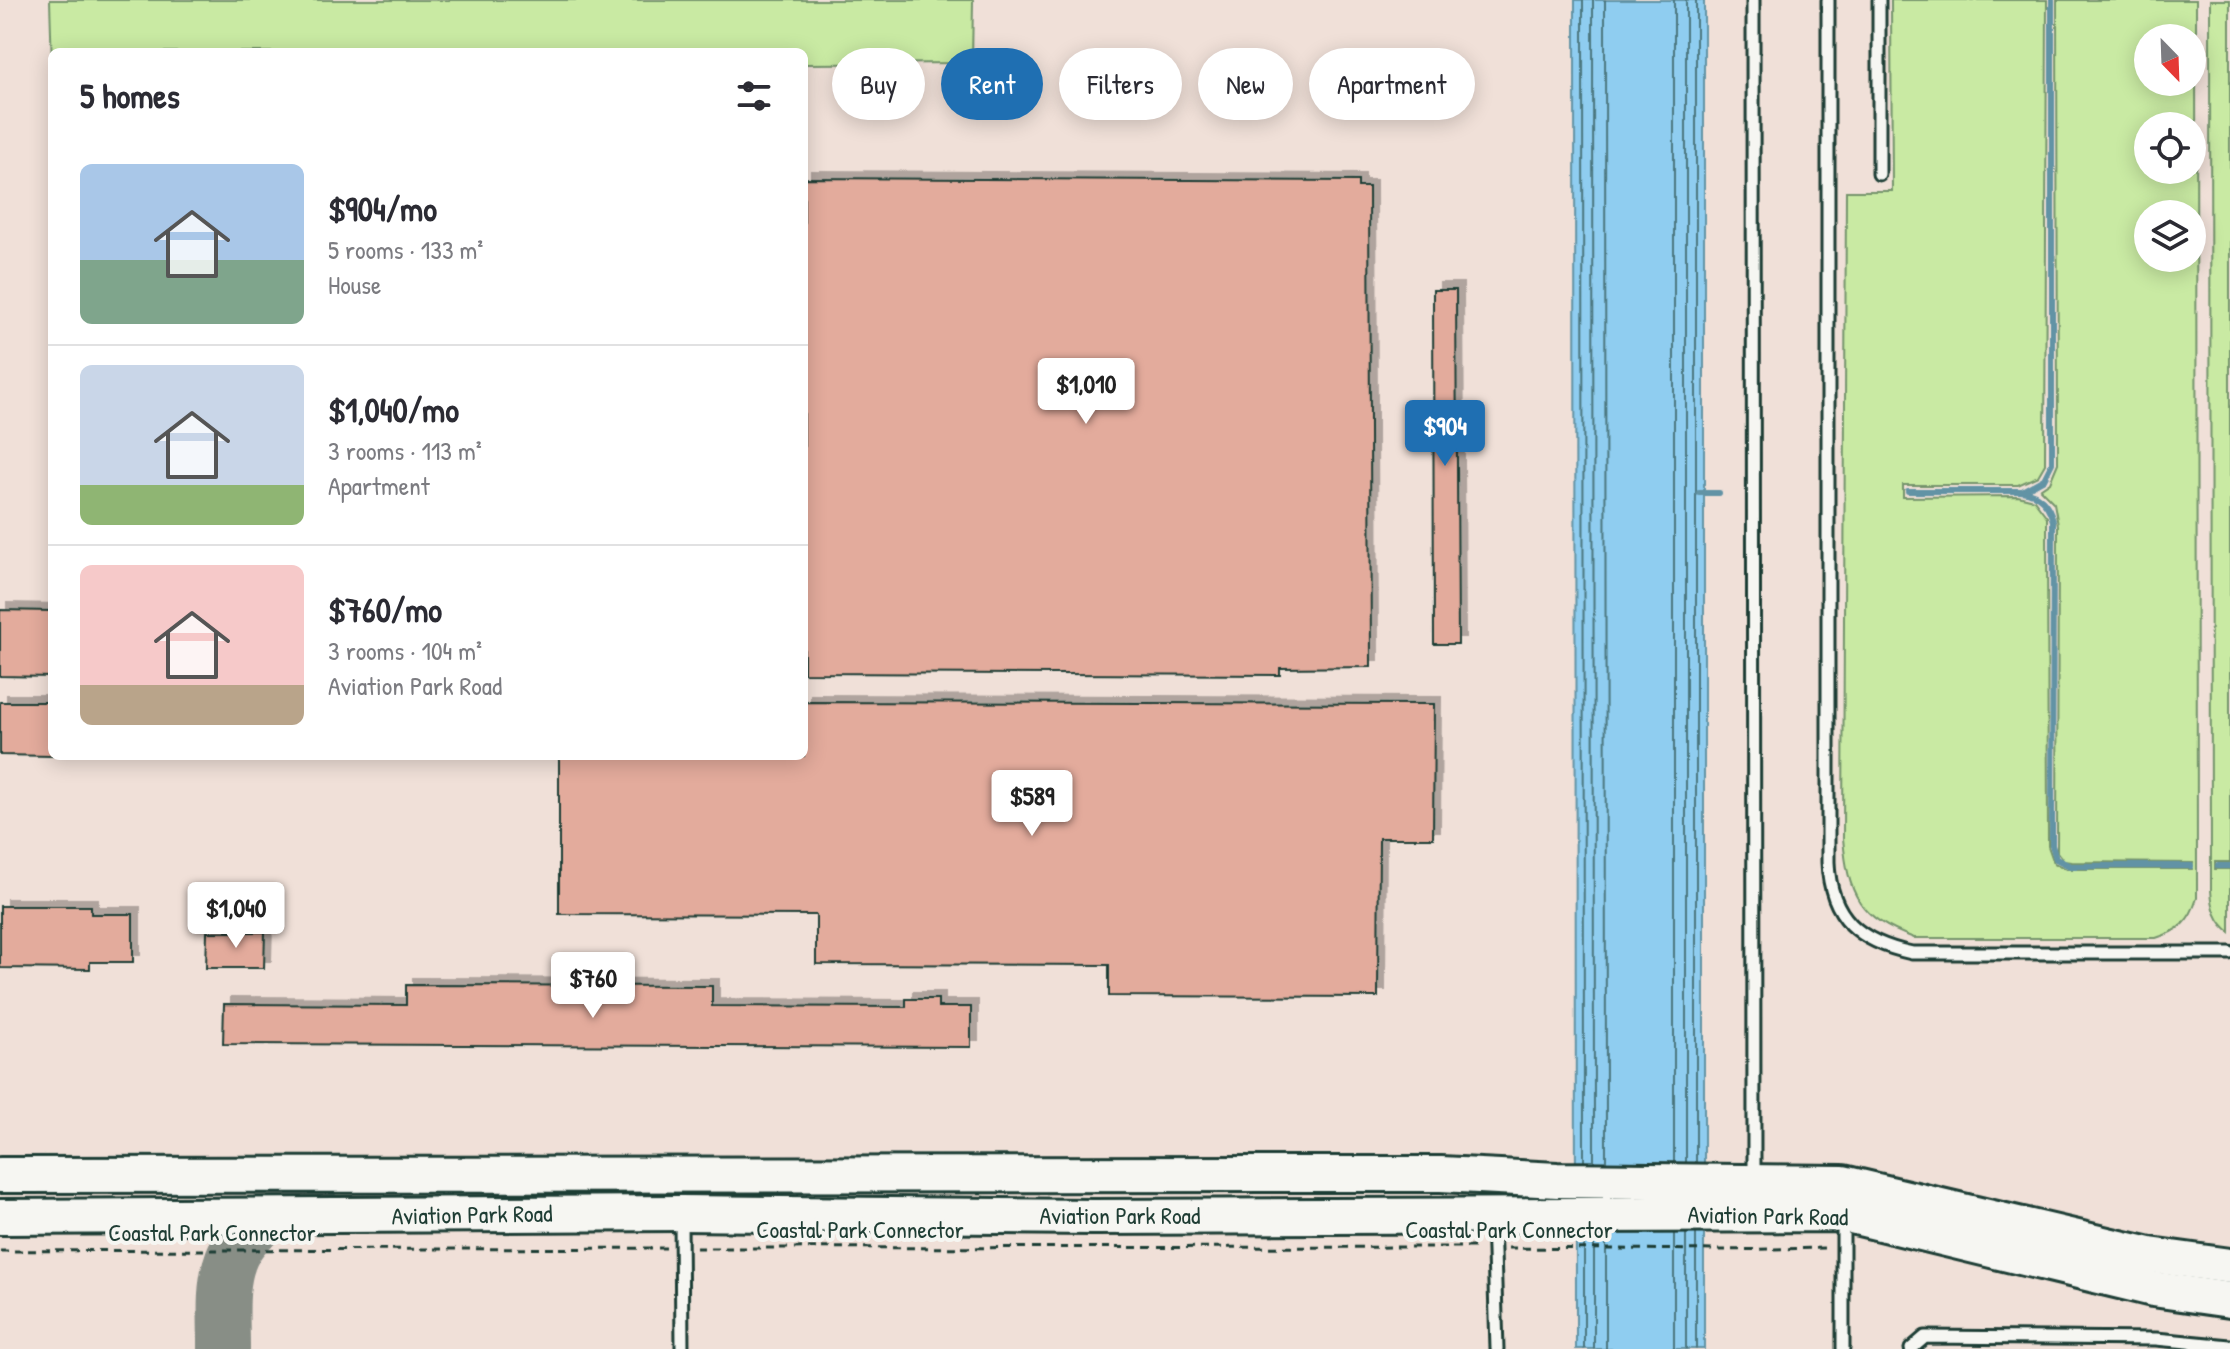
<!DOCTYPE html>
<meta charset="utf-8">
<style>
:root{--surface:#fff;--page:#f2f2f3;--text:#2b2b33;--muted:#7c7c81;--line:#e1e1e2;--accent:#1f6fb2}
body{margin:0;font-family:"Patrick Hand",sans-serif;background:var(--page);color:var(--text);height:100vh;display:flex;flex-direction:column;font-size:30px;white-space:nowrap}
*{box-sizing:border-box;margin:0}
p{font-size:26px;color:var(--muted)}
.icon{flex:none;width:44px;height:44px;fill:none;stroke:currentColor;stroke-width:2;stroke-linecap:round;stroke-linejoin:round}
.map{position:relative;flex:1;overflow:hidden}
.sheet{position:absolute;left:48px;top:48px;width:760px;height:712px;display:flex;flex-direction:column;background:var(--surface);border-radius:12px;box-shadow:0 4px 20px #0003}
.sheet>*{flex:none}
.banner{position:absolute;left:832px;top:48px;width:760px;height:72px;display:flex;gap:16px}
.needle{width:52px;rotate:157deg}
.controls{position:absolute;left:2134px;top:24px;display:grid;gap:16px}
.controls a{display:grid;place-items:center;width:72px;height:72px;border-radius:50%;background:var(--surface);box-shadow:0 4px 20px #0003;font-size:40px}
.price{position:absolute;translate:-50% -68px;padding:0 18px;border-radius:8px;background:#fff;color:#222;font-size:26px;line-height:52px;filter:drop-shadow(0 2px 4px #0008)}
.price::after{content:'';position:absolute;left:50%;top:48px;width:24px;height:18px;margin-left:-12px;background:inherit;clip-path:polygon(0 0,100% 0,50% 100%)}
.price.current{background:var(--accent);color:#fff}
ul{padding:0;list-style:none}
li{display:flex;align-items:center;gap:24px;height:200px;padding:0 32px}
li+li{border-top:2px solid var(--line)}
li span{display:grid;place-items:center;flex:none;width:224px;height:160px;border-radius:12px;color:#555}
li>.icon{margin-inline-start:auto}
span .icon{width:96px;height:96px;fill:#fffc;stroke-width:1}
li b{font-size:34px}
h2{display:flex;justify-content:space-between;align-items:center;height:96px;padding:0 32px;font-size:34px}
.tag{padding:0 28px;border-radius:36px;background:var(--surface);box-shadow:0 4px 20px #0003;font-size:28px;line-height:72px}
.tag.current{background:var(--accent);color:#fff}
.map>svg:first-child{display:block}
.green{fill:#c9eaa3;stroke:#74946c;stroke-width:2;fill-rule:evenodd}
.water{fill:#8fcdf0;stroke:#6293a5;stroke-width:2}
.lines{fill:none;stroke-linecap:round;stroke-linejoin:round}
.shore{stroke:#4c777f;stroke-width:2}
.stream{stroke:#6293a5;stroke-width:6}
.taxiway{stroke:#888e86;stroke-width:52}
.building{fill:#e3ab9c;stroke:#1f3d34;stroke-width:2;filter:url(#shadow)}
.service-casing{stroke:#1f3d34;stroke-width:17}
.primary-casing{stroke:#1f3d34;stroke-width:40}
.path{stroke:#1f3d34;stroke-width:3;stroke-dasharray:8 6;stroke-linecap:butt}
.service{stroke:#f6f6f2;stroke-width:11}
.primary{stroke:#f6f6f2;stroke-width:34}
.labels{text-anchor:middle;stroke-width:8;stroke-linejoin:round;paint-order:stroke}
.street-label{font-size:24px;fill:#1f3d34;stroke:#f6f6f2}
</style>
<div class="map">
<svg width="2230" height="1349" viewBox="0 0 2230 1349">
<defs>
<filter id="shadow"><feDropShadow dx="7" dy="-7" stdDeviation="0" flood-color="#0004"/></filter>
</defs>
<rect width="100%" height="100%" fill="#f0e0d8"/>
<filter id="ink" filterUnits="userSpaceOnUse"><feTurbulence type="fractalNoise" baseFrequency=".0125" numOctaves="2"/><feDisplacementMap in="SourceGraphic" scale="16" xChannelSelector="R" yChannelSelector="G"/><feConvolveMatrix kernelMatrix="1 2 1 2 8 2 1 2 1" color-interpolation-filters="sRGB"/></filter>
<g filter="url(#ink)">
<g class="green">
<polygon points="50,0 973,0 972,63 804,64 804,52 52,52 52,67"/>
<path d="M1891,0H2047L2045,464L2038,476L2018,485H1903V497L2018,496L2034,500L2047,517L2048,846L2054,863L2067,869H2192L2193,863L2071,862L2064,861L2057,852L2058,525L2054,503L2040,489L2050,482L2058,463L2057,0H2196L2197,898C2190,921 2179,931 2156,938H1914C1859,918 1848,895 1843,838L1846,191H1892ZM2192,38V82H2148V38ZM2192,126V170H2148V126ZM2148,214H2192V258H2148Z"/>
<path d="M2210,0H2230V862H2215V869H2230V932C2216,922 2212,907 2211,890Z"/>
</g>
<polygon class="water" points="1575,0 1704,0 1704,1349 1576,1349"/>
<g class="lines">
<g class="shore">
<polyline points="1583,0 1584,1161"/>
<polyline points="1593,0 1594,1161"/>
<polyline points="1605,0 1606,1162"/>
<polyline points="1674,0 1674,1162"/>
<polyline points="1686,0 1686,1162"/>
<polyline points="1696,0 1696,1162"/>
<polyline points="1674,1234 1674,1349"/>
<polyline points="1686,1234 1686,1349"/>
<polyline points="1696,1234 1696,1349"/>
<polyline points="1584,1349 1584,1234"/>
<polyline points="1594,1349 1594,1234"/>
<polyline points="1606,1349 1606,1234"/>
</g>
<g class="stream">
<polyline points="2024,490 2044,479 2052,463 2052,0"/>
<path d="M1908,491H2021C2039,493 2049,503 2053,521L2052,845L2056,859L2070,866H2191"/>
<polyline points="1699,493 1719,493"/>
<polyline points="2218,866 2230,866"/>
</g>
<path class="taxiway" d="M224,1349C224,1299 216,1249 265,1219C284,1208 290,1205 312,1205"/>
</g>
<g class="building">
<polygon points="804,178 1358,181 1358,187 1369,187 1371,667 1280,668 1280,675 804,673"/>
<polygon points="1433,290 1456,290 1458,644 1434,644"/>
<polygon points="0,610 52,611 52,677 0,676"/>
<polygon points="0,702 52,702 52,756 0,755"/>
<polygon points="804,702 1434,704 1433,838 1379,838 1378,997 1109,996 1109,965 816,964 816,915 559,914 559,756 804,756"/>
<polygon points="0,906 91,906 91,914 133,914 133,962 90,962 90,969 0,968"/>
<polygon points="207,932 265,932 264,968 206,968"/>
<polygon points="406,985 712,986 712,1006 906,1007 906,999 938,999 938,1007 971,1007 971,1047 223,1044 224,1004 406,1005"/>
</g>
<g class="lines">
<defs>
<g id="service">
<polyline points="1753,0 1754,1177"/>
<path d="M1828,0V862C1830,918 1860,942 1912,953H2230"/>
<polyline points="1879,0 1879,174"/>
<polyline points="681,1218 682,1349"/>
<polyline points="1493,1219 1497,1349"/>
<polyline points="1843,1349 1843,1218"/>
<polyline points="1911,1349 1925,1337 2156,1339 2230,1346"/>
</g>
<g id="primary">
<polyline points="0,1175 1441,1174 1557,1180 1843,1183 2150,1255 2230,1266"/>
<polyline points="0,1217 681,1213 1093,1217 1843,1214 2153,1289 2230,1300"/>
</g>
</defs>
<use href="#service" class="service-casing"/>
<use href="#primary" class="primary-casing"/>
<g class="path">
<polyline points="696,1248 1480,1247"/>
<polyline points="1508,1248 1721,1250 1828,1248"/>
<polyline points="0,1251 668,1248"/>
</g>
<use href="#service" class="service"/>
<use href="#primary" class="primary"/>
</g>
</g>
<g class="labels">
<g class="street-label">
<text transform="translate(472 1215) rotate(-1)" y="8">Aviation Park Road</text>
<text x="1120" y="1224">Aviation Park Road</text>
<text transform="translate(1768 1216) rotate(1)" y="8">Aviation Park Road</text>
<text x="860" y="1238">Coastal Park Connector</text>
<text x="1509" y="1238">Coastal Park Connector</text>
<text x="212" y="1241">Coastal Park Connector</text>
</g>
</g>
</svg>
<div class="controls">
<a><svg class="needle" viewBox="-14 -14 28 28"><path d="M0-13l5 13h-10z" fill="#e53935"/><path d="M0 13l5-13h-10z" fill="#7c7c81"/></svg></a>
<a><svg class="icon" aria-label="locate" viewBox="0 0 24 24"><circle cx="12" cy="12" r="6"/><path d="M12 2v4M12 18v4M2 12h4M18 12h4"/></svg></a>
<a><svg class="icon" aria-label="layers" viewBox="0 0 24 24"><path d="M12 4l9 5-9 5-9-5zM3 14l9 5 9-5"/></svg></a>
</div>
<b class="price" style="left:1086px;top:426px">$1,010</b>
<b class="price current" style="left:1445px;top:468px">$904</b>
<b class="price" style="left:1032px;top:838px">$589</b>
<b class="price" style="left:236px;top:950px">$1,040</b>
<b class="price" style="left:593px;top:1020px">$760</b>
<div class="banner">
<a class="tag">Buy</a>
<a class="tag current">Rent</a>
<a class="tag">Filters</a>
<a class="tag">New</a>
<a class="tag">Apartment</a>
</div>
<section class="sheet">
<h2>5 homes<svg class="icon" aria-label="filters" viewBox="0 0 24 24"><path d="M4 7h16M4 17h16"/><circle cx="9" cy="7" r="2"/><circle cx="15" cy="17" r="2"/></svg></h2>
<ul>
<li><span style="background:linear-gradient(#a9c7e8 60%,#7fa58c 0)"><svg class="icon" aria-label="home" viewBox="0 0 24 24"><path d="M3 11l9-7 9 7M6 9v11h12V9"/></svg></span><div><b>$904/mo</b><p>5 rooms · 133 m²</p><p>House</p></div></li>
<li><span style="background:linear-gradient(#c9d6e8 75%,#8fb573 0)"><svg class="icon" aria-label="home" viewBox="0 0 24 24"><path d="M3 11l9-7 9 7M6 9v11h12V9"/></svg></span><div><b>$1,040/mo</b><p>3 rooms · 113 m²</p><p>Apartment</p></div></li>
<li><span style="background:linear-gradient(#f6c9c9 75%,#b9a48a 0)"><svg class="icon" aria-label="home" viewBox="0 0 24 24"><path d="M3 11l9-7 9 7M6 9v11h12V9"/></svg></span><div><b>$760/mo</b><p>3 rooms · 104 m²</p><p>Aviation Park Road</p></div></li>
</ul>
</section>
</div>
